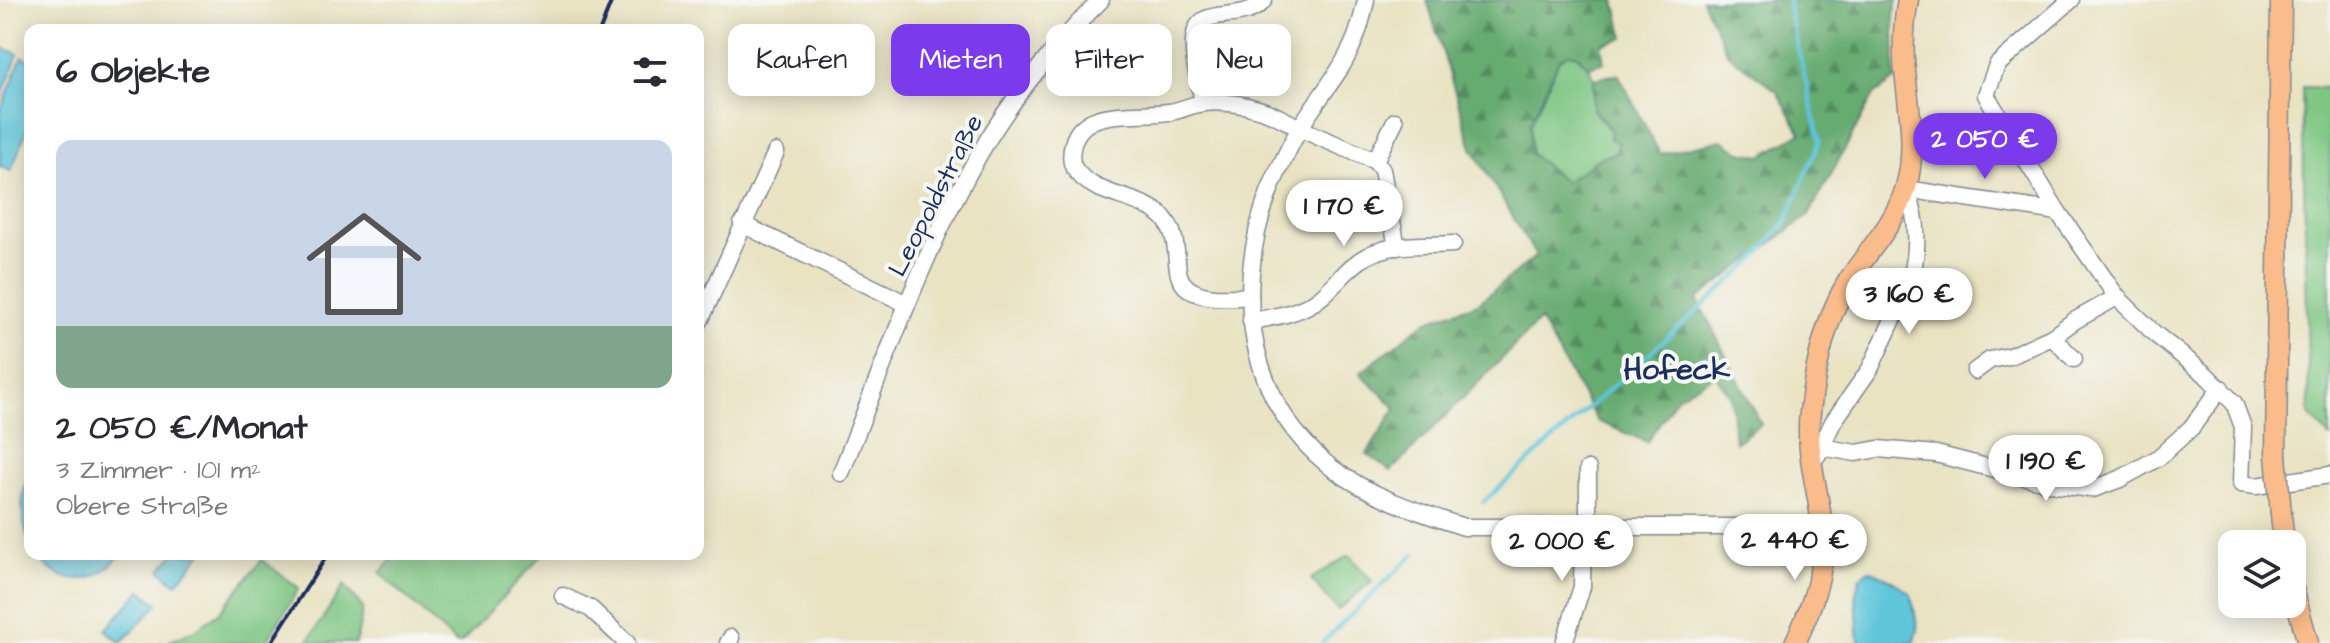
<!DOCTYPE html>
<html lang="de">
<meta charset="utf-8">
<style>
:root{--surface:#fff;--page:#f7f7f7;--text:#2b2b33;--muted:#7c7c81;--line:#e1e1e2;--accent:#7c3aed}
body{margin:0;font-family:"Architects Daughter",sans-serif;background:var(--page);color:var(--text);height:100vh;display:flex;flex-direction:column;font-size:30px;white-space:nowrap}
*{box-sizing:border-box;margin:0}
p{font-size:26px;color:var(--muted)}
.icon{flex:none;width:44px;height:44px;fill:none;stroke:currentColor;stroke-width:2;stroke-linecap:round;stroke-linejoin:round}
.map{position:relative;flex:1;overflow:hidden}
.panel{position:absolute;left:24px;top:24px;width:680px;height:536px;display:flex;flex-direction:column;background:var(--surface);border-radius:16px;box-shadow:0 4px 20px #0003}
.panel>*{flex:none}
.banner{position:absolute;left:728px;top:24px;width:760px;height:72px;display:flex;gap:16px}
.fabs{position:absolute;left:2218px;top:530px;display:grid;gap:16px}
.fabs a{display:grid;place-items:center;width:88px;height:88px;border-radius:16px;background:var(--surface);box-shadow:0 4px 20px #0003;font-size:40px}
.price{position:absolute;translate:-50% -68px;padding:0 18px;border-radius:28px;background:#fff;color:#222;font-size:26px;line-height:52px;filter:drop-shadow(0 2px 4px #0008)}
.price::after{content:'';position:absolute;left:50%;top:48px;width:24px;height:18px;margin-left:-12px;background:inherit;clip-path:polygon(0 0,100% 0,50% 100%)}
.price.on{background:var(--accent);color:#fff}
ul{padding:0;list-style:none}
li{display:grid;align-content:center;gap:16px;height:424px;padding:0 32px}
li+li{border-top:2px solid var(--line)}
li span{display:grid;place-items:center;height:248px;border-radius:16px;color:#555}
li>.icon{margin-inline-start:auto}
span .icon{width:144px;height:144px;fill:#fffc;stroke-width:1}
li b{font-size:34px}
h2{display:flex;justify-content:space-between;align-items:center;height:96px;padding:0 32px;font-size:34px}
.pill{padding:0 28px;border-radius:16px;background:var(--surface);box-shadow:0 4px 20px #0003;font-size:28px;line-height:72px}
.pill.on{background:var(--accent);color:#fff}
.map>svg:first-child{display:block}
.green{fill:#7ec682;stroke:#4c7a70;stroke-width:2}
.forest{fill:url(#forest-firs);stroke:#406d67;stroke-width:2}
.water{fill:#5ec6da;stroke:#3c7a9c;stroke-width:2}
.lines{fill:none;stroke-linecap:round;stroke-linejoin:round}
.stream{stroke:#5ec6da;stroke-width:4}
.minor-casing{stroke:#828990;stroke-width:19}
.major-casing{stroke:#828990;stroke-width:23}
.minor{stroke:#fff;stroke-width:16}
.major{stroke:#f9bc8a;stroke-width:20}
.rail{stroke:#1b2f5e;stroke-width:4}
.major-bridge-casing{stroke:#828990;stroke-width:23;stroke-linecap:butt}
.major-bridge{stroke:#f9bc8a;stroke-width:20}
.labels{text-anchor:middle;stroke-width:8;stroke-linejoin:round;paint-order:stroke}
.street-label{font-size:26px;fill:#1b2f5e;stroke:#f6f6f2}
.quarter-label{font-size:30px;font-weight:bold;fill:#1b2f5e;stroke:#f6f6f2}
</style>
<div class="map">
<svg width="2330" height="643" viewBox="0 0 2330 643">
<defs>
<pattern id="forest-firs" width="22" height="20" patternUnits="userSpaceOnUse" patternTransform="scale(2)"><rect width="22" height="20" fill="#66ab70"/><path d="M5 1l3.5 6h-7zM16 11l3.5 6h-7z" fill="#538c5f"/></pattern>
</defs>
<rect width="100%" height="100%" fill="#f6f6f2"/>
<filter id="ink" filterUnits="userSpaceOnUse"><feTurbulence type="fractalNoise" baseFrequency=".0125" numOctaves="2"/><feDisplacementMap in="SourceGraphic" scale="16" xChannelSelector="R" yChannelSelector="G"/><feConvolveMatrix kernelMatrix="1 2 1 2 8 2 1 2 1" color-interpolation-filters="sRGB"/></filter>
<filter id="wash" filterUnits="userSpaceOnUse"><feTurbulence type="fractalNoise" baseFrequency=".006" numOctaves="4" result="noise"/><feDisplacementMap in="SourceGraphic" scale="32" xChannelSelector="R" yChannelSelector="G"/><feGaussianBlur stdDeviation="1.8" result="paint"/><feColorMatrix in="noise" values="0 0 0 0 0 0 0 0 0 0 0 0 0 0 0 0 0 1.4 0 .05"/><feComposite in="paint" operator="in"/></filter>
<g filter="url(#wash)">
<rect width="100%" height="100%" fill="#e9e3c2"/>
<g class="green">
<polygon points="1567,54 1576,54 1589,67 1594,79 1593,110 1620,142 1615,153 1601,157 1566,182 1531,154 1530,125 1559,60"/>
<polygon points="2302,87 2330,88 2330,437 2309,415"/>
<polygon points="397,554 543,554 461,643 456,643 380,573"/>
<polygon points="1349,555 1372,581 1338,610 1311,579"/>
<polygon points="262,560 299,588 266,643 166,643 195,630 219,613"/>
<polygon points="344,585 363,608 356,643 307,643"/>
</g>
<polygon class="forest" points="1427,0 1615,0 1624,38 1601,44 1604,62 1589,67 1576,54 1567,54 1559,60 1530,124 1531,154 1566,182 1601,157 1616,153 1619,143 1610,139 1611,129 1593,110 1594,79 1618,74 1660,154 1722,140 1741,152 1761,156 1801,133 1777,91 1728,54 1702,0 1897,0 1894,15 1895,80 1874,95 1809,215 1697,299 1761,424 1735,443 1731,397 1715,375 1677,397 1647,442 1597,421 1540,320 1391,471 1367,454 1396,408 1360,373 1425,322 1478,303 1536,256 1472,148"/>
<g class="water">
<polygon points="0,47 18,54 0,100"/>
<polygon points="22,57 30,60 30,122 11,171 0,167 0,112"/>
<path d="M30,473V554H121C66,622 0,537 30,473Z"/>
<polygon points="174,554 201,554 176,584 160,570"/>
<polygon points="1869,570 1892,580 1911,594 1918,630 1914,643 1859,643 1856,593 1860,577"/>
<polygon points="141,590 158,604 121,643 106,630"/>
</g>
<g class="lines">
<g class="stream">
<polyline points="1483,502 1754,260 1786,221 1820,141 1788,7 1789,0"/>
<polyline points="1322,643 1415,553"/>
</g>
</g>
</g>
<g filter="url(#ink)">
<g class="lines">
<defs>
<g id="minor">
<path d="M1366,0C1363,15 1359,32 1352,46C1339,76 1316,100 1300,128C1292,141 1285,157 1278,171C1231,271 1240,397 1332,468C1371,497 1419,512 1464,527H1822"/>
<polyline points="2071,0 1997,65 1986,95 2058,212 2117,297 2155,334 2205,374 2234,403 2243,427 2241,484 2256,486 2330,475"/>
<path d="M1203,103C1200,83 1192,60 1194,40C1197,0 1242,27 1264,0"/>
<polyline points="1375,161 1395,121"/>
<polyline points="1906,189 2058,212"/>
<polyline points="742,224 907,304"/>
<path d="M1250,296C1229,298 1187,302 1179,275C1177,268 1177,259 1176,251C1175,238 1172,227 1164,218C1141,194 1093,198 1074,168C1070,161 1071,152 1073,144C1083,105 1138,117 1169,112C1180,111 1192,104 1204,103C1221,101 1241,104 1258,109C1274,113 1288,122 1302,129C1326,141 1351,150 1375,161L1382,170L1397,247"/>
<polyline points="700,321 776,152"/>
<path d="M1251,321C1274,317 1302,313 1321,297C1337,284 1348,266 1367,256C1392,242 1425,246 1453,244"/>
<polyline points="2052,337 2074,359"/>
<polyline points="1975,371 1990,360 2010,356 2052,337 2074,321 2117,297"/>
<polyline points="1821,447 1856,453 1878,449 1936,454 2057,485 2093,489 2120,479 2158,458 2191,428 2221,388"/>
<path d="M1817,456L1833,422L1870,369L1909,285C1919,252 1920,220 1906,189"/>
<polyline points="1588,469 1588,527"/>
<path d="M841,473C884,366 921,254 980,153C1010,100 1057,43 1101,0"/>
<polyline points="563,596 591,609 627,643"/>
<polyline points="728,643 731,638"/>
<polyline points="1564,643 1582,587 1583,527"/>
</g>
<g id="major">
<polyline points="2276,455 2281,0"/>
<polyline points="2281,514 2284,544"/>
<polyline points="2292,585 2308,643"/>
<path d="M1795,643C1812,607 1827,567 1822,526C1818,488 1805,451 1810,412C1815,367 1825,318 1849,280C1869,249 1896,223 1906,187C1918,146 1907,102 1904,60C1903,40 1904,20 1908,0"/>
</g>
</defs>
<use href="#minor" class="minor-casing"/>
<use href="#major" class="major-casing"/>
<use href="#minor" class="minor"/>
<use href="#major" class="major"/>
<g class="rail">
<polyline points="600,30 612,0"/>
<polyline points="271,643 328,554"/>
</g>
<defs>
<polyline id="major-bridge" points="2276,455 2281,514"/>
</defs>
<use href="#major-bridge" class="major-bridge-casing"/>
<use href="#major-bridge" class="major-bridge"/>
</g>
</g>
<g class="labels">
<g class="street-label">
<text transform="translate(935 195) rotate(-63)" y="9">Leopoldstraße</text>
</g>
<g class="quarter-label">
<text x="1677" y="379">Hofeck</text>
</g>
</g>
</svg>
<div class="fabs">
<a><svg class="icon" aria-label="layers" viewBox="0 0 24 24"><path d="M12 4l9 5-9 5-9-5zM3 14l9 5 9-5"/></svg></a>
</div>
<b class="price on" style="left:1985px;top:181px">2 050 €</b>
<b class="price" style="left:1344px;top:248px">1 170 €</b>
<b class="price" style="left:1909px;top:336px">3 160 €</b>
<b class="price" style="left:2046px;top:503px">1 190 €</b>
<b class="price" style="left:1795px;top:582px">2 440 €</b>
<b class="price" style="left:1562px;top:583px">2 000 €</b>
<div class="banner">
<a class="pill">Kaufen</a>
<a class="pill on">Mieten</a>
<a class="pill">Filter</a>
<a class="pill">Neu</a>
</div>
<section class="panel">
<h2>6 Objekte<svg class="icon" aria-label="filters" viewBox="0 0 24 24"><path d="M4 7h16M4 17h16"/><circle cx="9" cy="7" r="2"/><circle cx="15" cy="17" r="2"/></svg></h2>
<ul>
<li><span style="background:linear-gradient(#c9d6e8 75%,#7fa58c 0)"><svg class="icon" aria-label="home" viewBox="0 0 24 24"><path d="M3 11l9-7 9 7M6 9v11h12V9"/></svg></span><div><b>2 050 €/Monat</b><p>3 Zimmer · 101 m²</p><p>Obere Straße</p></div></li>
</ul>
</section>
</div>
